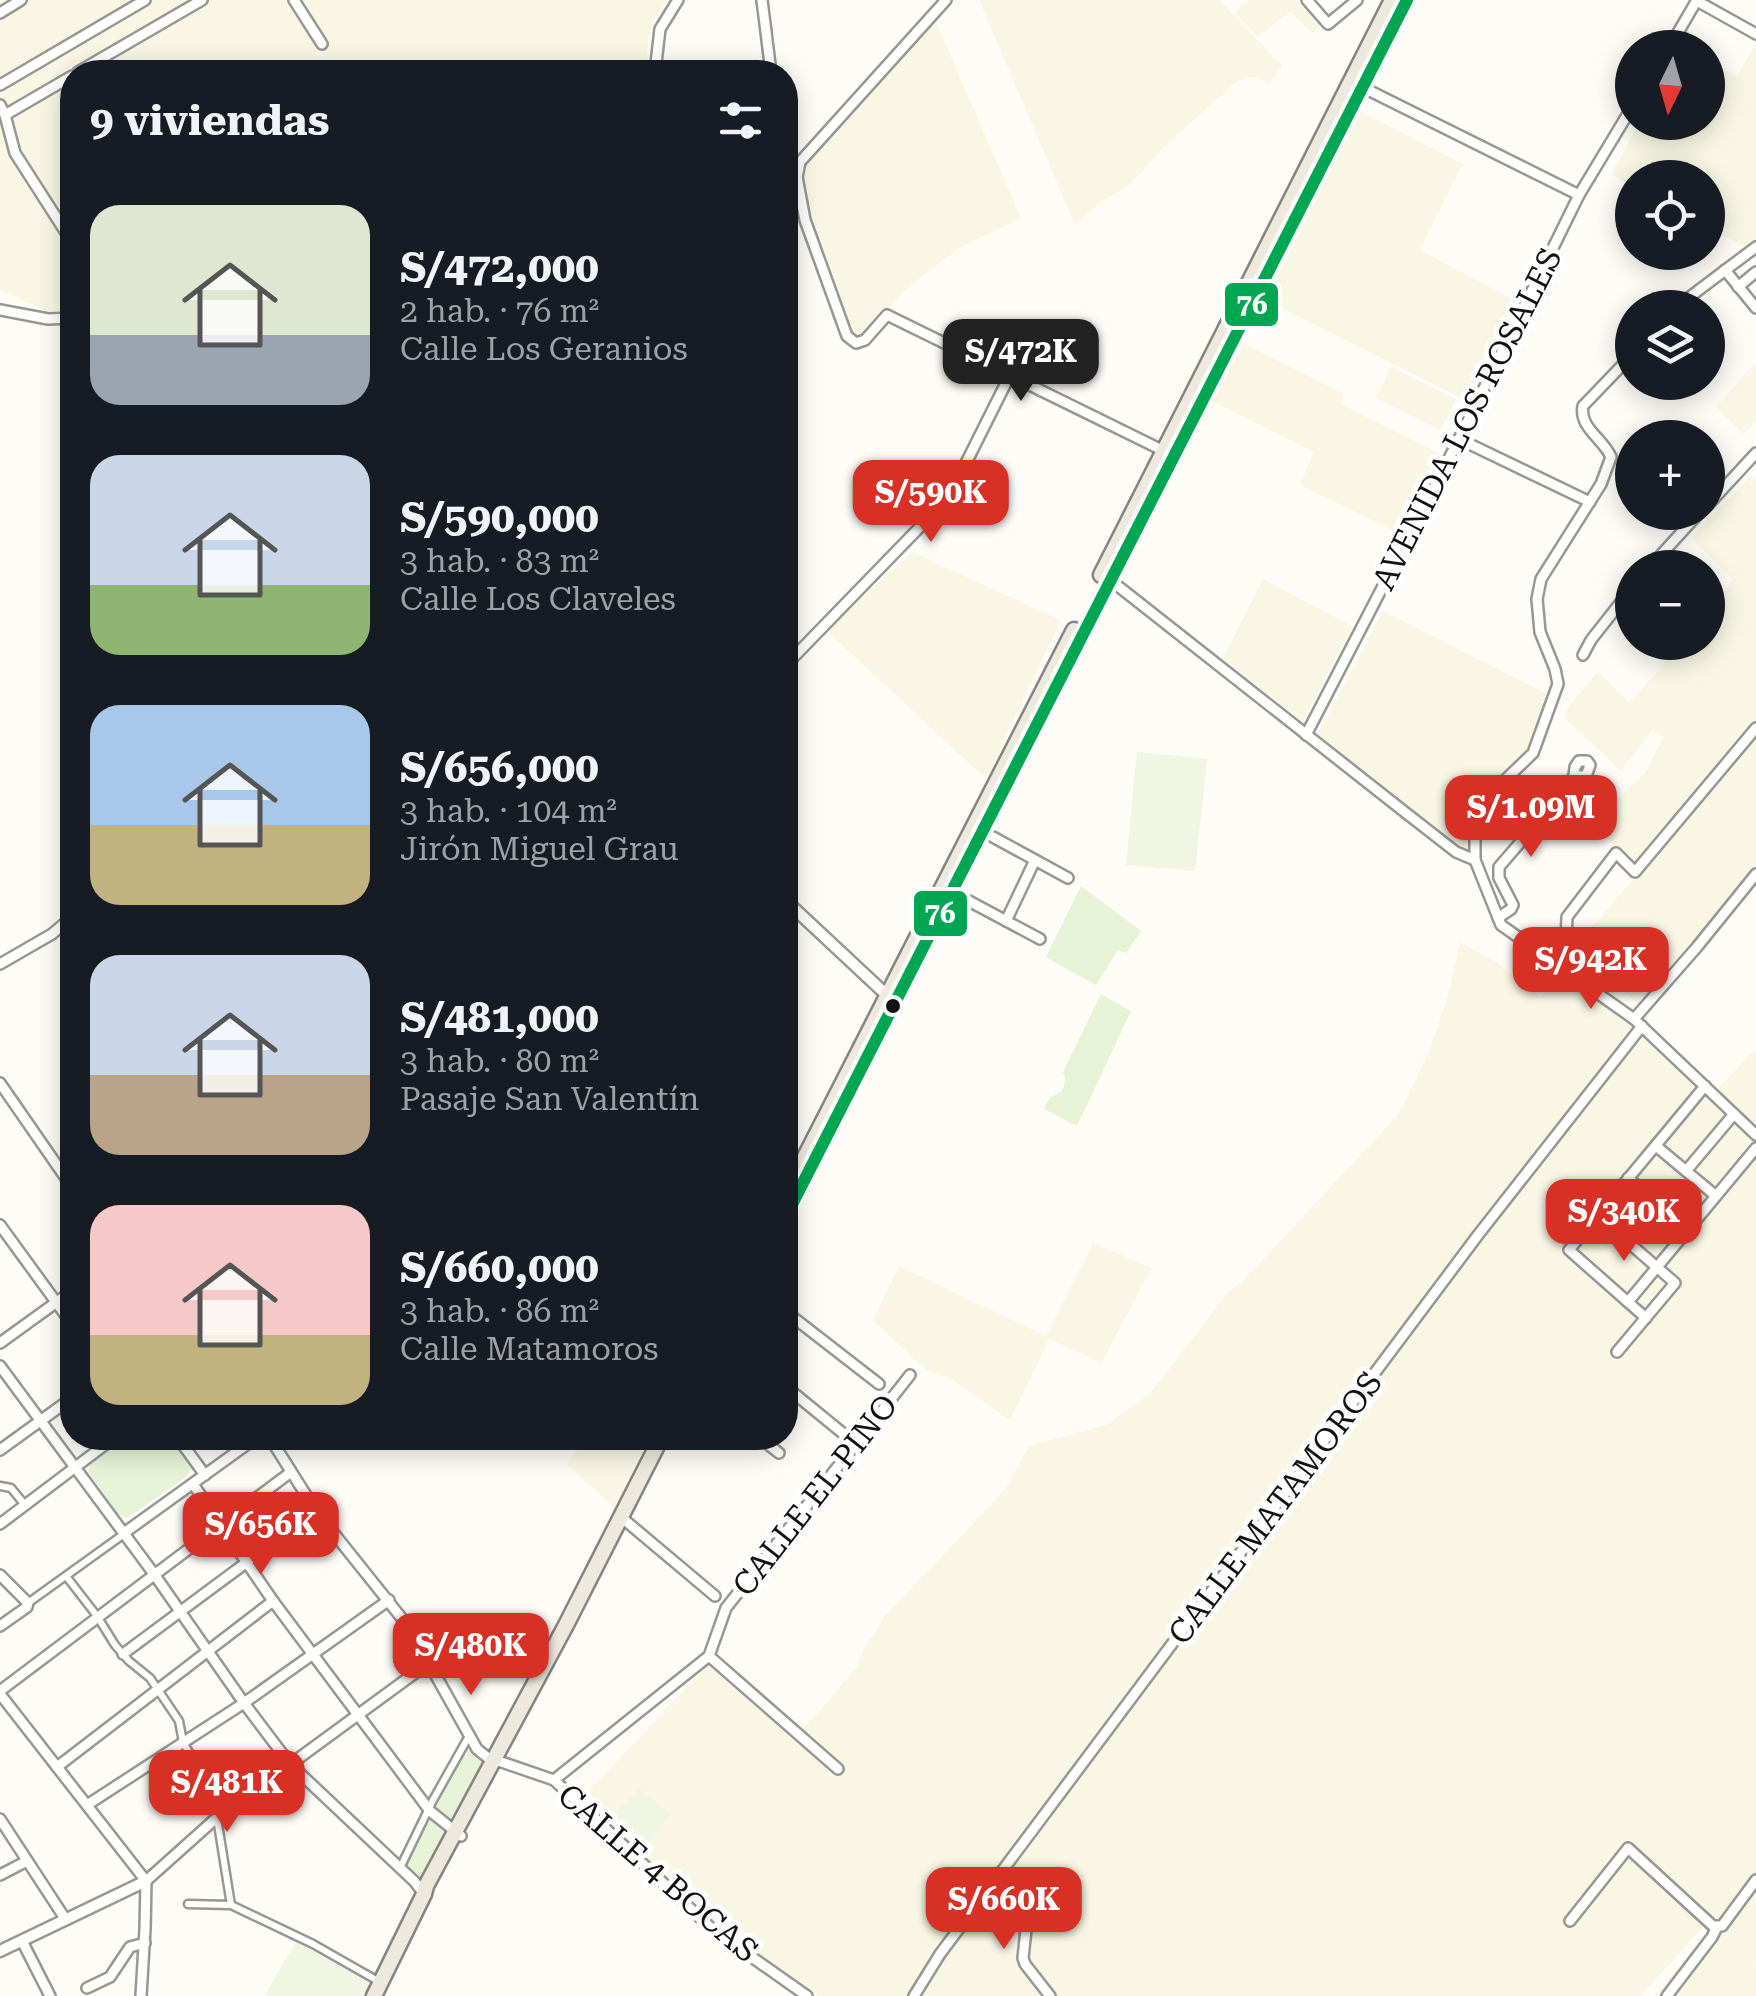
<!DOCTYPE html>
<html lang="es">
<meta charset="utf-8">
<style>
:root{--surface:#171b24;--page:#242831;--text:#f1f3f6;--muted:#9ea1a6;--accent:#d93025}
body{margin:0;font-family:"Roboto Serif",serif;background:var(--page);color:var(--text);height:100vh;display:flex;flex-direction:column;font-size:38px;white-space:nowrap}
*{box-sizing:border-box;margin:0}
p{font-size:32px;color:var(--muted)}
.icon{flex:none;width:55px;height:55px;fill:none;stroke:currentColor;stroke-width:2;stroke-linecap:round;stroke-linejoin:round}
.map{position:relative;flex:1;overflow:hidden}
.details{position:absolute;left:60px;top:60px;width:738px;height:1390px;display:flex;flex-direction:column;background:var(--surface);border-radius:40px;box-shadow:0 5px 25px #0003}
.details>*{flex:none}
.needle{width:65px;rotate:185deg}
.fabs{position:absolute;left:1615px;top:30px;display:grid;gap:20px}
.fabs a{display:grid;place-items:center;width:110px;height:110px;border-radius:50%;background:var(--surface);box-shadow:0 5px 25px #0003;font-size:50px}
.price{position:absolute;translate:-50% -85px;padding:0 22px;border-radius:20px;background:var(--accent);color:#fff;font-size:32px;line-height:65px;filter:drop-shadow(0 2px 5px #0008)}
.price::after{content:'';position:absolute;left:50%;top:60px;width:30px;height:22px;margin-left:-15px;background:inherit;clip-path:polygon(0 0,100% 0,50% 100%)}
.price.active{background:#222;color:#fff}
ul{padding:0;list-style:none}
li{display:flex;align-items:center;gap:30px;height:250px;padding:0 30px}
li span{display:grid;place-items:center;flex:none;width:280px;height:200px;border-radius:30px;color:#555}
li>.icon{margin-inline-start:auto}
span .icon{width:120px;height:120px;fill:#fffc;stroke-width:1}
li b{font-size:42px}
h2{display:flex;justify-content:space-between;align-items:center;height:120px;padding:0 30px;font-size:42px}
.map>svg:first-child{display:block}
.farmland{fill:#f9f7e4}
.green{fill:#e7f3d7}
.pitch{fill:#f0f6e1}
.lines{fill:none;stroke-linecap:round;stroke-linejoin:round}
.pedestrian-casing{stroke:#979795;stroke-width:11}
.minor-casing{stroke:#979795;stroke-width:14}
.tertiary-casing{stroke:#979795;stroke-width:15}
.primary-casing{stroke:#858482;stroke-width:19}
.pedestrian{stroke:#fffffe;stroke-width:6}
.minor{stroke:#fffffe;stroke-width:9}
.tertiary{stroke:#fffffe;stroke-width:10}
.primary{stroke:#ede9dc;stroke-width:14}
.bus-1-casing{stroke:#fff;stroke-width:20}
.bus-1{stroke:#00a651;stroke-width:12}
.bus-dot{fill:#111;stroke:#fff;stroke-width:4}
.labels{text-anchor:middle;stroke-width:10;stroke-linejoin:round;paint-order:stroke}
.street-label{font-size:32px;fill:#111;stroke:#fff}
.line-badge{stroke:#fff;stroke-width:4}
.badge-label{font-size:28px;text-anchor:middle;font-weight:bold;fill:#fff}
</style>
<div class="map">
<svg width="1756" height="1996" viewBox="0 0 1756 1996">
<rect width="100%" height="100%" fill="#fdfcf7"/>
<g class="farmland">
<polygon points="0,0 668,0 654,19 648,38 647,72 72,72 72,308 58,311 45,310 0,290"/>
<polygon points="979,0 1219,0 1282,66 1270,84 1258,78 1248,77 1235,83 1169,142 1128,186 1101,202 1075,225"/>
<polygon points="1248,0 1306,0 1327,24 1312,33 1290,11 1258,37 1234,13"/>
<polygon points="936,22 1021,218 957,249 906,289 867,332 861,337 854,337 849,330 809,221 800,170 803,161"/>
<polygon points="1756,44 1756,243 1747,248 1708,227 1708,178 1632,178 1632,186 1611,174 1639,123 1708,122 1708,61 1737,76"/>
<polygon points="1358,110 1463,164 1420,250 1518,302 1467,401 1261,298"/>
<polygon points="1241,342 1344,394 1341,404 1440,454 1401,534 1300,485 1314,452 1212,401"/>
<polygon points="1756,362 1756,420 1743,434 1716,407"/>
<polygon points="1391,366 1456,399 1440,430 1376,398"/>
<polygon points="1751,476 1756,480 1756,721 1634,867 1594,823 1646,771 1663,738 1653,729 1621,771 1565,718 1568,707 1598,672 1630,703 1681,643 1708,642 1708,611 1733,580 1691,538"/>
<polygon points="912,552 1061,620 986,779 826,630"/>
<polygon points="1263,579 1352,626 1303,722 1223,658"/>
<polygon points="1383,611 1551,696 1528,755 1504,777 1476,813 1470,827 1469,853 1317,736"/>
<polygon points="1756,732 1756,866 1641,1006 1604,975 1613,964 1601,949 1608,941 1594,926"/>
<polygon points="1460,942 1496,962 1541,997 1560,975 1599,996 1630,1019 1710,1094 1719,1088 1756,1048 1756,1966 1751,1962 1756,1969 1756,1996 1655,1996 1708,1931 1703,1927 1640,1996 818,1996 717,1929 581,1799 709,1664 796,1739 802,1733 800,1730 818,1713 856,1668 864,1649 885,1616 1004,1491 1029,1446 1106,1425 1150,1394 1229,1291 1240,1284 1397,1116 1430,1049 1448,995"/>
<polygon points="1093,1243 1152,1268 1101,1363 1049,1339 1010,1420 950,1378 928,1371 873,1321 899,1266 1046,1336"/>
<polygon points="586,1438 653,1438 616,1509 567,1465"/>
</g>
<g class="green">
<polygon points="1081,886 1141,931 1126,953 1118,950 1096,985 1046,957"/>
<path d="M1101,994L1131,1011L1077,1126L1044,1109L1050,1097C1063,1094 1068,1084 1063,1072Z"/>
<polygon points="125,1438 170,1438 190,1462 192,1468 186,1477 127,1518 118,1514 88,1471 91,1464"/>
<path d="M467,1742L470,1750L486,1764L452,1823C444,1822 435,1814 432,1806Z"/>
<polygon points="427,1815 447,1836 423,1885 401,1868"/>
</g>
<g class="pitch">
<polygon points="1137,752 1207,759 1195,871 1126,865"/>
<polygon points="639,1789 671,1814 639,1852 607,1821"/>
<polygon points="296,1942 371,1983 365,1996 264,1996"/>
</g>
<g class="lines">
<defs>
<g id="pedestrian">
<polyline points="0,1486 11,1488 25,1505"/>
<polyline points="66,1576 97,1616 115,1645 129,1661 150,1678 179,1721 183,1742 203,1777 217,1818 231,1905"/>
<polyline points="28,1603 124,1534"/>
<polyline points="400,1868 433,1800 469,1736"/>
<polyline points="188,1904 231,1905 313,1944 378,1981"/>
</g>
<g id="minor">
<polyline points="294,0 322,44"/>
<polyline points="762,0 771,72"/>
<polyline points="1307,0 1328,24 1357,0"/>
<polyline points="1697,1 1756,34"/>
<polyline points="0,13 21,0"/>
<polyline points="1669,48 1697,0"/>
<polyline points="78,72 202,0"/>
<polyline points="655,72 660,29 678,0"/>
<polyline points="0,85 145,0"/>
<polyline points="1362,87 1579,195"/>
<polyline points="0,105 5,115 15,153 72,242"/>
<polyline points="5,115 72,76"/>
<polyline points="785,169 797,177 805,220 847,336 856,343 865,340 887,315 1166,452"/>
<polyline points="797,177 800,162 946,0"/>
<polyline points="1725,270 1756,308"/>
<polyline points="1738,287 1756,272"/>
<polyline points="1675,308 1756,247"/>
<polyline points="0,310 48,319 72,318"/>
<path d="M1632,355L1583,406C1579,428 1603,438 1611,457L1601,484L1541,579L1537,599L1540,632L1555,669L1558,684L1533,753L1505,780L1481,813L1475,826V860L1501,925L1634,1019L1756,1135"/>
<polyline points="1459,439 1590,502"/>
<polyline points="1708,505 1756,453"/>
<polyline points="1649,568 1700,512"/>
<polyline points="1109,579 1406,813 1456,852 1475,860"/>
<polyline points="1583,655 1591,640 1632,588"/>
<polyline points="785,666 949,497 1009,377"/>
<polyline points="1306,735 1459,439 1579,195 1632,107"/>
<polyline points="993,837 1068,878"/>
<polyline points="967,900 1040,939"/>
<polyline points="1498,918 1511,909 1513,905 1499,878 1499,867 1549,809 1574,776 1575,767 1579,761 1587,761 1590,765 1586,776 1574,776"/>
<polyline points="1006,921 1035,860"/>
<polyline points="1545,956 1566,939 1567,917 1616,853 1635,872 1756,728"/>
<polyline points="0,964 52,934 72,917"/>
<polyline points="1634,1019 1697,947 1756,874"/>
<polyline points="0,1083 72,1187"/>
<polyline points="1656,1146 1716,1196"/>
<polyline points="1686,1171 1734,1114"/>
<polyline points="1628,1178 1688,1230"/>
<polyline points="1597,1215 1675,1283 1617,1352"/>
<polyline points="0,1225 72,1324"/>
<polyline points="1628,1302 1756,1148"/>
<polyline points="785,1311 879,1384"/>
<polyline points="1646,1318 1569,1250 1705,1086"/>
<polyline points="0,1343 72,1291"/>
<polyline points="0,1366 154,1574 244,1703 290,1764 415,1882 424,1894"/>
<polyline points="785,1386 856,1444"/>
<polyline points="178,1438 205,1475"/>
<polyline points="270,1438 316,1511 408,1626 477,1749 487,1757 554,1780 712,1929 807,1996"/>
<polyline points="760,1438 779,1453"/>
<polyline points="0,1450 72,1398"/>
<polyline points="193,1484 273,1601 430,1811 461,1836"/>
<polyline points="621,1517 715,1596"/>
<polyline points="0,1524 114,1438"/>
<polyline points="124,1533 256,1438"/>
<polyline points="0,1575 28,1603 27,1607 0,1626"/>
<polyline points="123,1654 316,1511"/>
<polyline points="709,1656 838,1769"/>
<polyline points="0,1691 291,1472"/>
<polyline points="0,1694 146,1881"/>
<polyline points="57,1767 273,1601"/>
<polyline points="554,1780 709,1656 726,1608 910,1375"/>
<polyline points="87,1805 244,1703 389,1600"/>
<polyline points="0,1819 66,1920"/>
<polyline points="0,1875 27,1861"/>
<polyline points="146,1881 213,1821 430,1662"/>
<polyline points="992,1886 1025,1914 1027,1920 1023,1958 1025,1964 1050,1996"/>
<polyline points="1570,1921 1628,1848 1713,1926 1722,1926 1756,1880"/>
<polyline points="22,1941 50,1996"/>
<polyline points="87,1988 110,1977 130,1947 145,1943"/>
<polyline points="141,1996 145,1929 146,1881"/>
<polyline points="914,1996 940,1954 1478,1235 1642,1026"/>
<polyline points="1667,1996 1712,1937 1717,1927"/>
</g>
<g id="tertiary">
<polyline points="785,900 891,999"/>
<polyline points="0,1951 146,1881"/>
</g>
<g id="primary">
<polyline points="1101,575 1392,0"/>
<polyline points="785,1196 1074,630"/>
<polyline points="785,1218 1407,0"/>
<polyline points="374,1996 424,1894 426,1886 566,1625 661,1438"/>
</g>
</defs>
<use href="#pedestrian" class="pedestrian-casing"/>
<use href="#minor" class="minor-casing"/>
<use href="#tertiary" class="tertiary-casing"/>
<use href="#primary" class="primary-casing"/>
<use href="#pedestrian" class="pedestrian"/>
<use href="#minor" class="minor"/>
<use href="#tertiary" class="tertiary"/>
<use href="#primary" class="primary"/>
<defs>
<polyline id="bus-1" points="785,1218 1407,0"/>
</defs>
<use href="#bus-1" class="bus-1-casing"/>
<use href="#bus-1" class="bus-1"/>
</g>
<circle class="bus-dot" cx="893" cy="1006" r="9"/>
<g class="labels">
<g class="street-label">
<text transform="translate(1467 419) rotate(-63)" y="11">AVENIDA LOS ROSALES</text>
<text transform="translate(815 1495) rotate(-52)" y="11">CALLE EL PINO</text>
<text transform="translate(1275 1508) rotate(-53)" y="11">CALLE MATAMOROS</text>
<text transform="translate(658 1873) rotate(41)" y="11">CALLE 4 BOCAS</text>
</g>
</g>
<g class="line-badge">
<rect x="1223" y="281" width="57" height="47" rx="10" fill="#00a651"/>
<rect x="912" y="889" width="57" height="49" rx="10" fill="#00a651"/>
</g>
<g class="badge-label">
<text x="1252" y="314">76</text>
<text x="940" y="923">76</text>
</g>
</svg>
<div class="fabs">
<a><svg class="needle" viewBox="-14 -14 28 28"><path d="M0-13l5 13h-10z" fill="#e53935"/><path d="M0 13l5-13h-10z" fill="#9ea1a6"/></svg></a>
<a><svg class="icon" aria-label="locate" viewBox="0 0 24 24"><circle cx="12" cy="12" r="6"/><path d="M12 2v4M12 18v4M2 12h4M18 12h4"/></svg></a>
<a><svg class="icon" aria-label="layers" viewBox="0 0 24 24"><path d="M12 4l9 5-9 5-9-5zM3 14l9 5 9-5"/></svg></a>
<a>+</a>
<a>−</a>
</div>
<b class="price active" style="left:1021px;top:404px">S/472K</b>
<b class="price" style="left:931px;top:545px">S/590K</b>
<b class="price" style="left:1531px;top:860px">S/1.09M</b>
<b class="price" style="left:1591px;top:1012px">S/942K</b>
<b class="price" style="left:1624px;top:1264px">S/340K</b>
<b class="price" style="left:261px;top:1577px">S/656K</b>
<b class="price" style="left:471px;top:1698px">S/480K</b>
<b class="price" style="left:227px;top:1835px">S/481K</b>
<b class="price" style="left:1004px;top:1952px">S/660K</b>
<section class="details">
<h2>9 viviendas<svg class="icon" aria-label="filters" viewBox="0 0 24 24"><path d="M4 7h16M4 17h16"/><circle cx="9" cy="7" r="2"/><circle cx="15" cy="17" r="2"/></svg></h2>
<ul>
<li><span style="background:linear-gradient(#dfe7d0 65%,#9aa5b1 0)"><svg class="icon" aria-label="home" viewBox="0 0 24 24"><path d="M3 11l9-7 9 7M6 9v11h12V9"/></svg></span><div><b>S/472,000</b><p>2 hab. · 76 m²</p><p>Calle Los Geranios</p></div></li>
<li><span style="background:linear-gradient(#c9d6e8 65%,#8fb573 0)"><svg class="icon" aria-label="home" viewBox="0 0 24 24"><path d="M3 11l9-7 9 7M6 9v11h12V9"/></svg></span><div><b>S/590,000</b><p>3 hab. · 83 m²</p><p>Calle Los Claveles</p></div></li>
<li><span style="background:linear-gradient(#a9c7e8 60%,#c2b280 0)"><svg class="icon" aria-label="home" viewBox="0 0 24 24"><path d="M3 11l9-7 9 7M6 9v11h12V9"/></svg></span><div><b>S/656,000</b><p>3 hab. · 104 m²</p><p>Jirón Miguel Grau</p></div></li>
<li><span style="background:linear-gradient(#c9d6e8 60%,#b9a48a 0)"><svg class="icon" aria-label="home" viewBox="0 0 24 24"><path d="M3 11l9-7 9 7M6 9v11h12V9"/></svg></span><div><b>S/481,000</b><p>3 hab. · 80 m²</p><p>Pasaje San Valentín</p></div></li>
<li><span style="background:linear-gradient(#f6c9c9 65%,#c2b280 0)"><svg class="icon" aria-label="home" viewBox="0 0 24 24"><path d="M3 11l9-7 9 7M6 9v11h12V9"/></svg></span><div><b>S/660,000</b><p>3 hab. · 86 m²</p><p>Calle Matamoros</p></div></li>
</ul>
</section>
</div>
